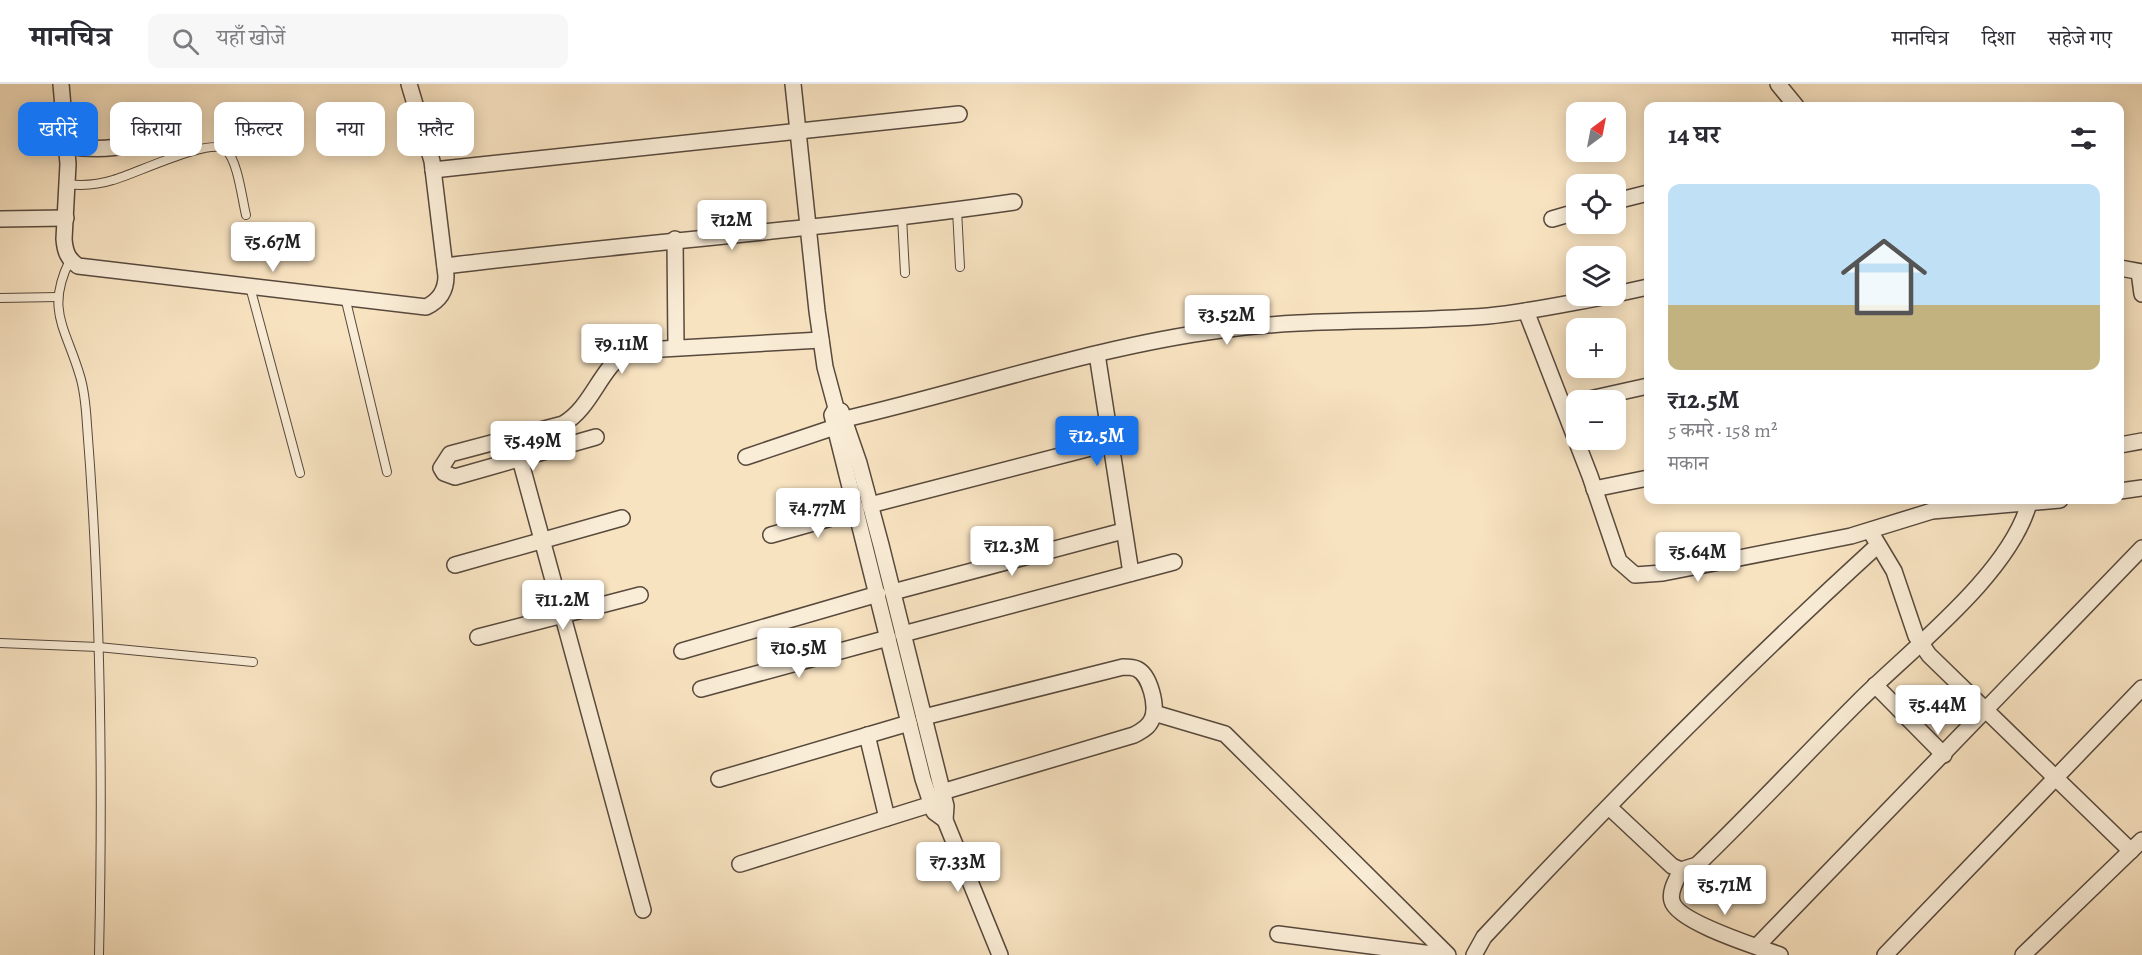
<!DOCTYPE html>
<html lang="hi">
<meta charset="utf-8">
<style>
:root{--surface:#fff;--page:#f7f7f7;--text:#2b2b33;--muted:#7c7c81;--line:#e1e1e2;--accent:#1a73e8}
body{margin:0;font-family:Alegreya,"Noto Serif Devanagari",serif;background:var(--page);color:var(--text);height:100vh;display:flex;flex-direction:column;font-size:22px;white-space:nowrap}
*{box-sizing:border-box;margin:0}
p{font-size:20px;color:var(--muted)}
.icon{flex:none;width:33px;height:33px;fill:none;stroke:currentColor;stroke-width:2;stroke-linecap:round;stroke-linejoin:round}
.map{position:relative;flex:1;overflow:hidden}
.drawer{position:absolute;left:1644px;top:18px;width:480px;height:402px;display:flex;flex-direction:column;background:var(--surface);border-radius:12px;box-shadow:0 3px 15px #0003}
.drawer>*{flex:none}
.guide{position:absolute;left:18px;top:18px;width:570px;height:54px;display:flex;gap:12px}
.needle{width:39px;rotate:32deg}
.controls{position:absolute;left:1566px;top:18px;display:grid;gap:12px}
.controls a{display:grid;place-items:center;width:60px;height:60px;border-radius:12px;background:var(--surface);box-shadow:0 3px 15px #0003;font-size:30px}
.price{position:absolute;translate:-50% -51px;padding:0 14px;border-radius:6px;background:#fff;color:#222;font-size:20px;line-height:39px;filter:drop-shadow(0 2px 3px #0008)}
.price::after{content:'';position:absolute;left:50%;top:36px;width:18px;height:14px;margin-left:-9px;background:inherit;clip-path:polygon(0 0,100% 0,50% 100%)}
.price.current{background:var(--accent);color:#fff}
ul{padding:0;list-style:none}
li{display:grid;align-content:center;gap:12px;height:318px;padding:0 24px}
li span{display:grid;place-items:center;height:186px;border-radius:12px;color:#555}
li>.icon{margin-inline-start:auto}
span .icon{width:108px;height:108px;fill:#fffc;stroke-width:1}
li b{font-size:26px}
h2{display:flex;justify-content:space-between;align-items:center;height:72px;padding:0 24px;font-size:26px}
.pill{padding:0 21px;border-radius:12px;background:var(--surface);box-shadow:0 3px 15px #0003;font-size:21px;line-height:54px}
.pill.current{background:var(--accent);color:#fff}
header{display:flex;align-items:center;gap:36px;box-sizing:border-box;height:84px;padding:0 30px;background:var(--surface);border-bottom:2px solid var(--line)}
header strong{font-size:28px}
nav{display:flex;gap:33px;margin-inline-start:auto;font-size:21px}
.search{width:420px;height:54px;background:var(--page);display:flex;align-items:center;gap:15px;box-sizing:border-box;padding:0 21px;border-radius:12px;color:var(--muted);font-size:22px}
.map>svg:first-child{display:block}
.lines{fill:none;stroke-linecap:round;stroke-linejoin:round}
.service-casing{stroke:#58493d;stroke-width:10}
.minor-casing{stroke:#58493d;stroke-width:18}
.service{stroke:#faedd7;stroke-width:8}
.minor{stroke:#faedd7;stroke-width:15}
</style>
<header>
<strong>मानचित्र</strong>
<div class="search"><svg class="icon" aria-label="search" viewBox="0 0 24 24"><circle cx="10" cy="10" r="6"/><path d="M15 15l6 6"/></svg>यहाँ खोजें</div>
<nav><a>मानचित्र</a><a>दिशा</a><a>सहेजे गए</a></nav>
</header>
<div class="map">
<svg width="2142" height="871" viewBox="0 0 2142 871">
<rect width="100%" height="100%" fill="#f8e3c1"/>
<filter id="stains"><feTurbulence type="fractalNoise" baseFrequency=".00333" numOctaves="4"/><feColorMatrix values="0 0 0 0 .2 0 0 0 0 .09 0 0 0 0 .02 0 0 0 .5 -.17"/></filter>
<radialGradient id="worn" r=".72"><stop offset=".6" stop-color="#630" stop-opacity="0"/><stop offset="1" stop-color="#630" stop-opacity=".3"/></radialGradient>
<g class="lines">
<defs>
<g id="service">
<path d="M67,100C83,102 97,101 113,96C133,91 212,52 226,66C238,77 242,115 246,131"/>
<polyline points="957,126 960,183"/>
<polyline points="902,133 905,189"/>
<path d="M70,176C45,226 66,244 80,292C85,308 86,325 87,341C101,517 103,695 99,871"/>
<polyline points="250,203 300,389"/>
<polyline points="345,213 387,388"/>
<polyline points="0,214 58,213"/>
<polyline points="0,559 98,563 253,578"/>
</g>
<g id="minor">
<path d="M61,0L68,80L64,155C65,168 68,175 78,182L426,223C439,217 446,207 446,192L432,77L409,0"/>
<polyline points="793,0 817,227 825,283 836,324 832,331 923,695 934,728 945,736"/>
<polyline points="1778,0 1796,22"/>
<path d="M67,62C117,70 143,60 185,32"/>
<polyline points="433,86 959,30"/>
<polyline points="1616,117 1648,109"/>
<polyline points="0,135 66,134"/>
<polyline points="1552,135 1576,128"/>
<polyline points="675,155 676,263"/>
<path d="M445,182C635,159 825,145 1014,118"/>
<polyline points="2120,184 2142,188"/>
<polyline points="2139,188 2142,210"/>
<polyline points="1616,210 1648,203"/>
<polyline points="1526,227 1590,392 1619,477 1635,491 1663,489 1851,452 1932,427 2060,416"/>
<polyline points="1097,270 1131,489"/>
<polyline points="1585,316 1648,302"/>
<polyline points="841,327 859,379 881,461 946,722 945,736 1000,871"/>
<path d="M845,335C971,306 1093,263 1221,246C1309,234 1400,239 1488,232C1529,228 1569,219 1609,212"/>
<polyline points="514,353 643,826"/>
<path d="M596,353L455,393L444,389L441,384L450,370L563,340C592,323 599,286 627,267L821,256"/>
<polyline points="2120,361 2142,357"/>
<polyline points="746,373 835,343"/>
<polyline points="1594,405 1648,394"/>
<polyline points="2120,407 2142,404"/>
<polyline points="870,421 1110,359"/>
<polyline points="771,451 856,427"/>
<polyline points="1873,452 1894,487 1916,552 1929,571 2131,767"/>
<polyline points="455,481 622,434"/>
<polyline points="893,508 1123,447"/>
<polyline points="903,550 1174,478"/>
<polyline points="478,553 640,511"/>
<polyline points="682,567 878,510"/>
<polyline points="1875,601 1944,671"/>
<polyline points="701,605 888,554"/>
<polyline points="1154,629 1225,650 1448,871"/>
<path d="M924,633L1123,583C1127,583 1133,583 1137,585C1150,591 1158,623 1152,635C1149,643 1142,647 1134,651L942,708"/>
<polyline points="867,651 887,734"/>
<polyline points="719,695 909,639"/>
<path d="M1609,723L1672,782L1681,786L1697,781C1752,728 1804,672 1858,618C1910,566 2010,490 2029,419"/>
<polyline points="740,780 932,720"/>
<path d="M1681,786C1677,795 1669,807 1672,817C1677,838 1758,863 1780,871"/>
<polyline points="1278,850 1440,871"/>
<polyline points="1757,862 2142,464"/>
<path d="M1474,871L1484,853C1610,718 1741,586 1878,461"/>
<polyline points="1885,871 2142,604"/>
<polyline points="2023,871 2142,756"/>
</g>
</defs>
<use href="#service" class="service-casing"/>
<use href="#minor" class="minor-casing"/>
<use href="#service" class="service"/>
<use href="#minor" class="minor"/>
</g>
<rect width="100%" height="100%" filter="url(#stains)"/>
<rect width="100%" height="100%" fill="url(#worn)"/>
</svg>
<div class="controls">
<a><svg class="needle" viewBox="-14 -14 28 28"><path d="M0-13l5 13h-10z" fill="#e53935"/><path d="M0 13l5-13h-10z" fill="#7c7c81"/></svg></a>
<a><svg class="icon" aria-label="locate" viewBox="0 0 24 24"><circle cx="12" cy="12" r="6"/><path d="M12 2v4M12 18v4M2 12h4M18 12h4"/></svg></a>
<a><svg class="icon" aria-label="layers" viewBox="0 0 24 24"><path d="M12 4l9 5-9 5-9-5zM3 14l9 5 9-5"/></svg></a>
<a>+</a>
<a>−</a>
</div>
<b class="price" style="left:732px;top:167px">₹12M</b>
<b class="price" style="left:273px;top:189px">₹5.67M</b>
<b class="price" style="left:1227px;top:262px">₹3.52M</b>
<b class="price" style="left:622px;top:291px">₹9.11M</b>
<b class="price current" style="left:1097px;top:383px">₹12.5M</b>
<b class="price" style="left:533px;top:388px">₹5.49M</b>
<b class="price" style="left:818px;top:455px">₹4.77M</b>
<b class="price" style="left:1012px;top:493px">₹12.3M</b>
<b class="price" style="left:1698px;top:499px">₹5.64M</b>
<b class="price" style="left:563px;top:547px">₹11.2M</b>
<b class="price" style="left:799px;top:595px">₹10.5M</b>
<b class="price" style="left:1938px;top:652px">₹5.44M</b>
<b class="price" style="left:958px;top:809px">₹7.33M</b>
<b class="price" style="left:1725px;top:832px">₹5.71M</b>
<div class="guide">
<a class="pill current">खरीदें</a>
<a class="pill">किराया</a>
<a class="pill">फ़िल्टर</a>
<a class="pill">नया</a>
<a class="pill">फ़्लैट</a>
</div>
<section class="drawer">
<h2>14 घर<svg class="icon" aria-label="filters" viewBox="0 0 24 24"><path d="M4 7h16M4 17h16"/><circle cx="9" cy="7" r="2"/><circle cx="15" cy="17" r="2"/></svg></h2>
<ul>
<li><span style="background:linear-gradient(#bfe0f5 65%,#c2b280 0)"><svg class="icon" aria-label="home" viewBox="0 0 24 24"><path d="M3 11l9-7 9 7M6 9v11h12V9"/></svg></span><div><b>₹12.5M</b><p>5 कमरे · 158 m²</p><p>मकान</p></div></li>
</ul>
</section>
</div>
